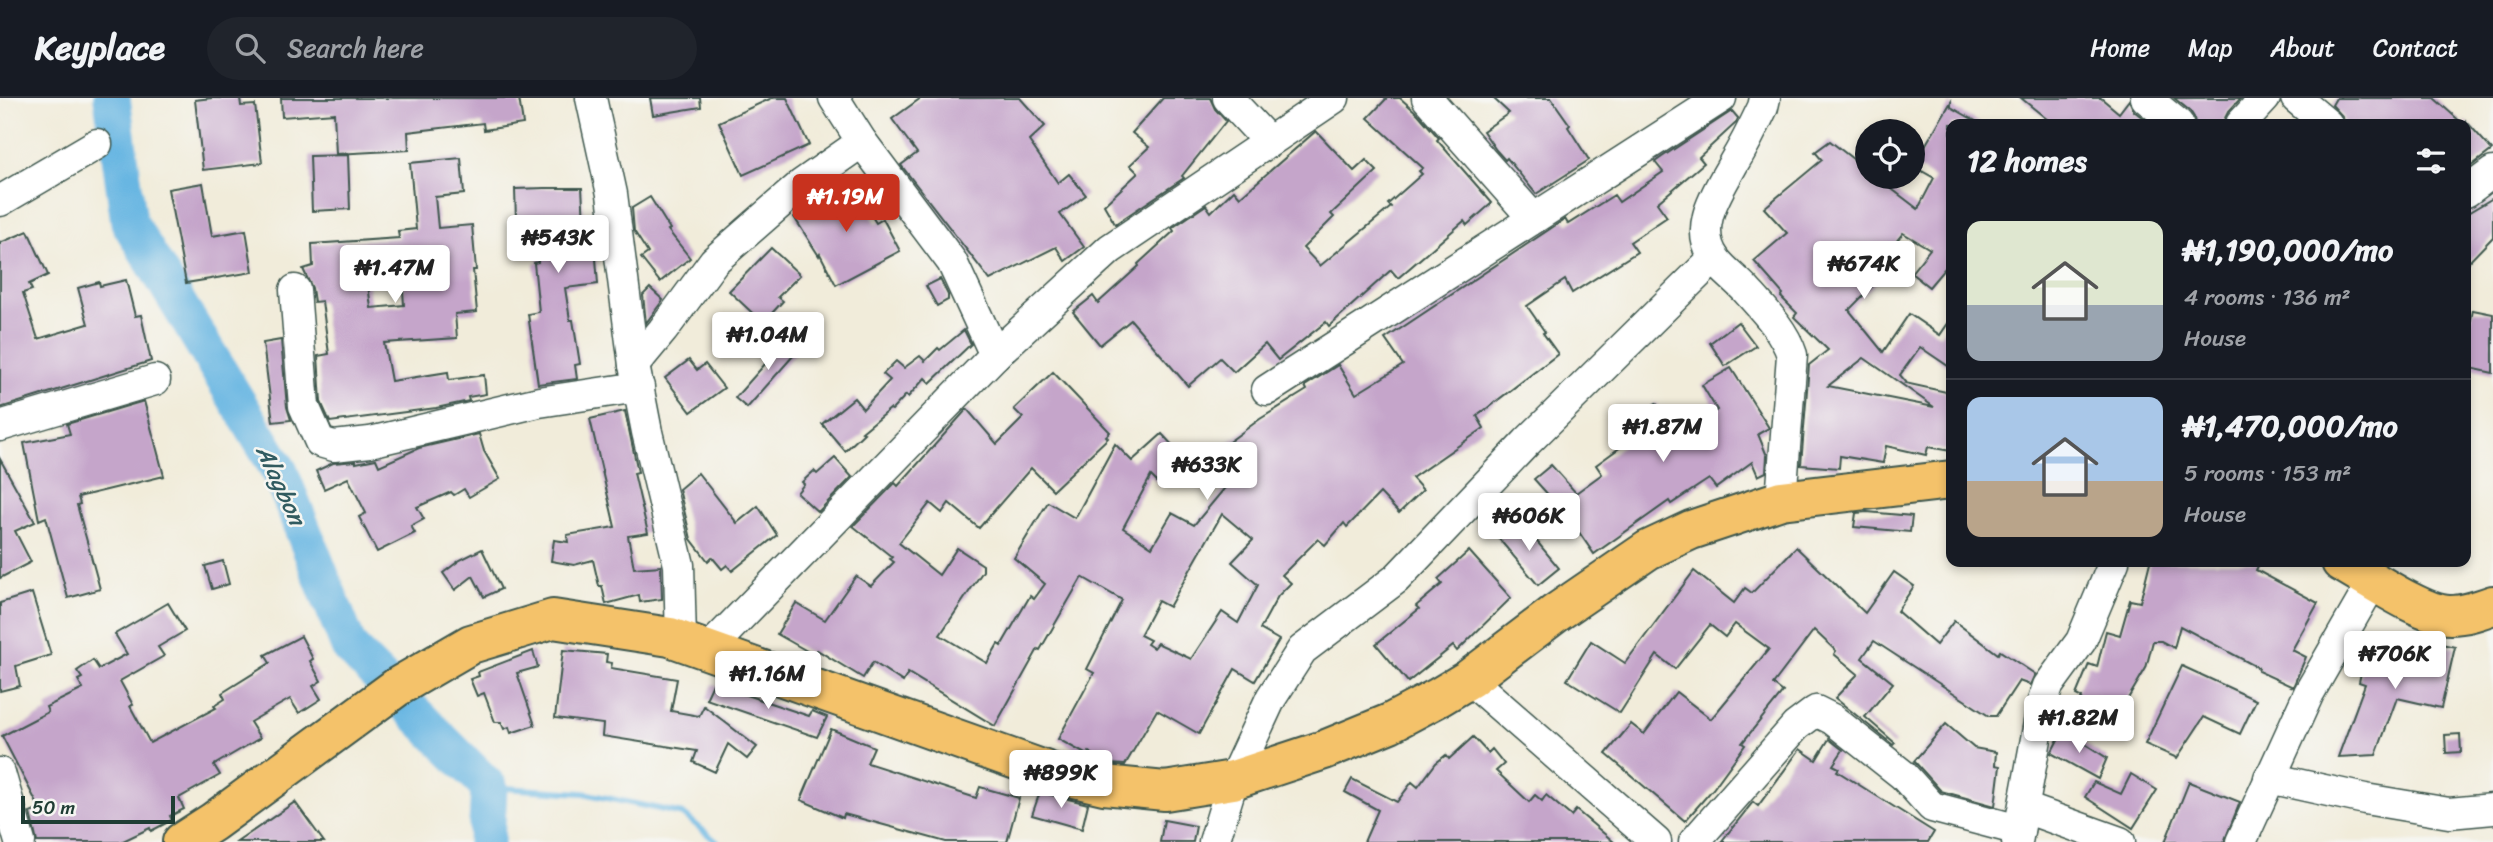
<!DOCTYPE html>
<meta charset="utf-8">
<style>
:root{--surface:#171b24;--page:#20242c;--text:#f1f3f6;--muted:#9ea1a6;--line:#363941;--accent:#c8321e}
body{margin:0;font-family:Sriracha,sans-serif;background:var(--page);color:var(--text);height:100vh;display:flex;flex-direction:column;font-size:26px;white-space:nowrap}
*{box-sizing:border-box;margin:0}
p{font-size:23px;color:var(--muted)}
.icon{flex:none;width:38px;height:38px;fill:none;stroke:currentColor;stroke-width:2;stroke-linecap:round;stroke-linejoin:round}
.map{position:relative;flex:1;overflow:hidden}
.drawer{position:absolute;left:1946px;top:21px;width:525px;height:448px;display:flex;flex-direction:column;background:var(--surface);border-radius:14px;box-shadow:0 4px 10px #0003}
.drawer>*{flex:none}
.buttons{position:absolute;left:1855px;top:21px;display:grid;gap:14px}
.buttons a{display:grid;place-items:center;width:70px;height:70px;border-radius:50%;background:var(--surface);box-shadow:0 4px 10px #0003;font-size:35px}
.scale{position:absolute;left:21px;bottom:18px;width:154px;box-sizing:border-box;padding-left:7px;border:4px solid #1f3d34;border-top:0;font-size:19px;line-height:24px;white-space:nowrap;color:#1f3d34;-webkit-text-stroke:5px #f6f6f2;paint-order:stroke}
.price{position:absolute;translate:-50% -60px;padding:0 16px;border-radius:7px;background:#fff;color:#222;font-size:23px;line-height:46px;filter:drop-shadow(0 2px 4px #0008)}
.price::after{content:'';position:absolute;left:50%;top:42px;width:21px;height:16px;margin-left:-10px;background:inherit;clip-path:polygon(0 0,100% 0,50% 100%)}
.price.current{background:var(--accent);color:#fff}
ul{padding:0;list-style:none}
li{display:flex;align-items:center;gap:21px;height:175px;padding:0 21px}
li+li{border-top:2px solid var(--line)}
li span{display:grid;place-items:center;flex:none;width:196px;height:140px;border-radius:14px;color:#555}
li>.icon{margin-inline-start:auto}
span .icon{width:84px;height:84px;fill:#fffc;stroke-width:1}
li b{font-size:30px}
h2{display:flex;justify-content:space-between;align-items:center;height:84px;padding:0 21px;font-size:30px}
header{display:flex;align-items:center;gap:42px;box-sizing:border-box;height:98px;padding:0 35px;background:var(--surface);border-bottom:2px solid var(--line)}
header strong{font-size:33px}
nav{display:flex;gap:38px;margin-inline-start:auto;font-size:24px}
.search{width:490px;height:63px;background:var(--page);display:flex;align-items:center;gap:18px;box-sizing:border-box;padding:0 24px;border-radius:38px;color:var(--muted);font-size:26px}
.map>svg:first-child{display:block}
.lines{fill:none;stroke-linecap:round;stroke-linejoin:round}
.stream{stroke:#67b6e2;stroke-width:6}
.river{stroke:#67b6e2;stroke-width:37}
.building{fill:#c5a5ca;fill-rule:evenodd}
.minor-casing{stroke:#3e574d;stroke-width:33}
.major-casing{stroke:#3e574d;stroke-width:42}
.minor{stroke:#fff;stroke-width:30}
.major{stroke:#f4c26a;stroke-width:38}
.labels{text-anchor:middle;stroke-width:5;stroke-linejoin:round;paint-order:stroke}
.water-label{font-size:24px;font-style:italic;fill:#315b60;stroke:#f6f6f2}
</style>
<header>
<strong>Keyplace</strong>
<div class="search"><svg class="icon" aria-label="search" viewBox="0 0 24 24"><circle cx="10" cy="10" r="6"/><path d="M15 15l6 6"/></svg>Search here</div>
<nav><a>Home</a><a>Map</a><a>About</a><a>Contact</a></nav>
</header>
<div class="map">
<svg width="2493" height="744" viewBox="0 0 2493 744">
<rect width="100%" height="100%" fill="#f6f6f2"/>
<filter id="ink" filterUnits="userSpaceOnUse"><feTurbulence type="fractalNoise" baseFrequency=".0143" numOctaves="2"/><feDisplacementMap in="SourceGraphic" scale="14" xChannelSelector="R" yChannelSelector="G"/><feConvolveMatrix kernelMatrix="1 2 1 2 8 2 1 2 1" color-interpolation-filters="sRGB"/></filter>
<filter id="wash" filterUnits="userSpaceOnUse"><feTurbulence type="fractalNoise" baseFrequency=".00686" numOctaves="4" result="noise"/><feDisplacementMap in="SourceGraphic" scale="28" xChannelSelector="R" yChannelSelector="G"/><feGaussianBlur stdDeviation="1.57" result="paint"/><feColorMatrix in="noise" values="0 0 0 0 0 0 0 0 0 0 0 0 0 0 0 0 0 1.4 0 .05"/><feComposite in="paint" operator="in"/></filter>
<g filter="url(#wash)">
<rect width="100%" height="100%" fill="#f1ecda"/>
<g class="lines">
<polyline class="stream" points="489,689 583,695 683,716 717,744"/>
<polyline class="river" points="112,0 129,124 280,374 349,549 489,689 486,744"/>
</g>
<g id="blocks">
<g class="building">
<polygon points="212,0 240,0 241,8 255,7 262,65 203,72 195,2"/>
<polygon points="281,0 519,0 523,26 484,32 483,25 408,34 409,52 336,56 334,15 282,19"/>
<polygon points="650,0 700,0 701,9 653,17"/>
<polygon points="772,0 787,0 809,47 743,77 719,24"/>
<polygon points="921,0 1020,0 1045,28 1029,43 1058,85 1069,76 1086,97 1060,116 1084,149 1065,163 1056,149 990,182 901,67 917,55 892,21"/>
<polygon points="1163,0 1210,0 1215,11 1226,23 1182,78 1184,80 1115,126 1104,107 1138,75 1130,67 1149,49 1132,35"/>
<polygon points="1387,0 1400,0 1418,16 1439,40 1437,42 1492,105 1467,127 1464,123 1398,180 1391,172 1329,228 1326,224 1278,262 1265,246 1234,274 1220,260 1188,288 1131,222 1100,247 1073,214 1093,198 1098,205 1139,168 1138,166 1174,133 1172,130 1206,107 1211,114 1234,92 1240,99 1316,33 1354,73 1366,62 1377,73 1331,116 1334,119 1303,150 1320,168 1391,109 1388,106 1422,76 1419,73 1423,70 1368,20"/>
<polygon points="1493,0 1551,0 1570,27 1568,29 1589,62 1536,96 1507,60 1505,62 1496,52 1483,33 1509,15"/>
<polygon points="2021,0 2101,0 2119,15 2129,2 2134,13 2151,26 2053,26"/>
<polygon points="2174,0 2241,0 2228,14 2222,26 2195,26 2194,19 2190,13"/>
<polygon points="2336,0 2434,0 2463,26 2344,26 2343,19 2332,7"/>
<path d="M1951,4V9L1981,26H1951V163L1929,189L1911,175L1930,151L1903,135L1883,160L1892,168L1849,212L1883,254L1909,216L1940,237L1951,221V270L1920,249L1900,277L1906,284L1905,285L1951,295V353L1928,349L1926,357L1886,348L1883,365L1840,358L1839,370L1801,367L1809,267L1828,252L1794,219L1797,215L1781,199L1783,196L1754,163L1787,135L1764,110L1822,62L1815,54L1830,43L1867,72V79H1876L1918,111L1934,80L1913,68ZM1864,260L1900,285L1934,309L1828,288Z"/>
<path d="M1732,13L1738,20L1736,25L1699,59L1704,65L1657,105L1667,119L1630,144L1637,154L1572,195L1565,182L1527,208L1545,234L1543,235L1558,256L1477,318L1484,330L1412,380L1423,392L1399,415L1380,395L1347,429L1344,425L1325,447L1318,441L1282,477L1291,485L1278,498L1260,531L1279,542L1255,583L1235,571L1199,636L1157,612L1125,667L1110,666L1089,654L1087,657L1058,641L1094,575L1087,571L1122,502L1082,479L1040,552L1038,551L995,628L908,575L903,584L873,564L863,580L817,552L814,557L777,536L796,505L825,522L856,478L871,488L894,464L890,461L892,459L853,428L895,385L898,388L967,311L997,346L1023,320L1014,311L1053,274L1110,334L1106,338L1108,340L1053,392L1031,370L979,430L949,405L942,415L930,405L899,445L939,477L957,450L983,467V473L940,537L987,565L998,546L1001,548L1030,498L1034,501L1045,486L1014,460L1048,404L1075,420L1115,346L1132,363L1162,336L1187,363L1161,388L1151,378L1123,430L1152,449L1172,415L1194,427L1239,373L1222,349L1260,321L1307,292L1305,288L1338,267L1356,296L1403,267L1385,241L1565,121L1568,126L1614,97L1619,104L1663,74L1655,64L1662,59ZM1222,416L1253,442L1232,464L1258,487L1238,525L1222,514L1191,561L1157,545L1153,550L1147,546L1150,542L1140,537L1158,503L1169,509Z"/>
<polygon points="2466,23 2492,52 2466,72"/>
<polygon points="348,57 350,111 312,113 310,58"/>
<path d="M461,60L464,96L435,99L438,130L472,127L476,172H473L477,214L455,216L457,240L384,245L391,283L448,274L449,282L484,277L486,296L468,299L469,303L436,310L330,324L321,304L318,258L329,256L322,203L314,204L312,190L303,171L313,168L312,146L399,140L398,133L416,131L410,65ZM402,177L404,207L371,210L367,179Z"/>
<polygon points="203,85 212,138 246,132 253,174 186,185 168,91"/>
<polygon points="851,85 876,125 883,121 900,153 836,187 820,156 819,158 794,119"/>
<polygon points="545,90 582,90 584,124 593,123 598,186 565,190 570,222 573,222 580,266 575,267 577,281 538,286 528,216 539,214 534,165 538,164 536,120 516,121 515,91"/>
<polygon points="650,99 670,131 668,132 690,160 660,184 641,160 648,155 634,133 632,110"/>
<polygon points="2493,100 2493,139 2466,167 2466,116"/>
<polygon points="28,133 48,177 29,186 32,192 23,195 38,241 88,226 78,190 99,184 100,188 126,182 135,218 141,217 151,263 0,310 0,145"/>
<polygon points="771,150 800,177 778,199 783,203 763,225 729,193"/>
<polygon points="940,181 948,197 948,202 937,208 926,188"/>
<polygon points="650,190 663,202 646,225 643,197"/>
<polygon points="2473,212 2493,216 2493,275 2466,269 2466,236 2468,236"/>
<polygon points="1738,224 1756,248 1725,268 1710,245"/>
<polygon points="964,232 971,246 930,285 925,280 908,299 906,297 892,312 890,311 862,334 864,335 845,353 822,326 854,300 863,311 890,282 883,276 896,263 904,270 920,258 925,263 938,250 940,252"/>
<polygon points="789,239 801,249 747,310 735,300"/>
<polygon points="281,242 287,309 291,322 273,324 263,245"/>
<polygon points="689,262 697,272 705,266 724,290 691,314 665,280"/>
<polygon points="1731,270 1769,330 1758,336 1767,358 1766,374 1758,378 1752,364 1716,390 1709,381 1671,406 1669,403 1594,456 1554,398 1551,400 1534,381 1551,367 1576,395 1602,376 1596,367 1629,343 1619,328 1656,305 1679,339 1717,312 1702,287"/>
<polygon points="144,303 164,378 78,399 80,406 77,407 100,491 68,500 46,419 39,422 24,345 70,336 67,326"/>
<polygon points="625,313 638,374 634,375 648,435 628,438 634,470 661,468 662,501 640,504 639,497 606,506 602,488 599,488 593,462 574,467 551,463 554,442 568,444 567,437 615,429 590,321"/>
<polygon points="479,336 484,353 500,381 469,399 464,391 454,397 451,394 417,409 424,421 411,428 415,435 377,454 359,419 366,415 348,380 324,391 316,373 333,365 356,363 356,365 376,361 379,368 419,350"/>
<polygon points="835,360 852,379 818,414 797,395 804,386 802,384 814,373 817,376"/>
<polygon points="0,361 35,424 15,433 31,464 0,480"/>
<polygon points="698,375 737,425 758,408 777,437 732,473 727,467 722,471 712,459 708,463 691,441 679,391"/>
<polygon points="1867,414 1912,418 1910,434 1854,429 1856,415"/>
<polygon points="1520,423 1559,470 1538,487 1499,441"/>
<polygon points="1796,449 1865,515 1894,474 1914,488 1897,513 1936,547 1954,523 1998,556 2000,553 2035,576 2030,587 2019,583 1996,618 1989,618 1874,543 1862,560 1893,585 1865,619 1895,645 1893,647 1835,600 1858,576 1834,556 1836,553 1814,532 1773,586 1783,594 1742,645 1745,647 1713,691 1685,723 1606,656 1631,626 1644,636 1676,594 1711,621 1769,551 1735,526 1725,539 1710,527 1675,571 1657,557 1620,615 1567,582 1591,543 1625,565 1694,473 1734,505 1745,490 1752,495"/>
<polygon points="482,451 501,491 484,499 473,478 455,492 443,475 460,462"/>
<polygon points="1469,453 1511,500 1457,553 1453,548 1408,584 1376,546 1419,511 1416,508 1442,486 1438,481"/>
<polygon points="223,463 229,486 212,491 205,468"/>
<polygon points="2150,464 2260,464 2256,472 2318,505 2292,552 2306,559 2293,589 2258,573 2259,570 2180,528 2174,550 2161,543 2153,543 2146,570 2110,631 2073,615 2082,600 2076,597 2089,566 2097,569 2106,533 2120,537 2130,502 2140,504"/>
<polygon points="32,495 51,557 16,568 20,588 0,593 0,505"/>
<polygon points="168,505 185,533 158,549 164,558 120,583 133,607 130,608 150,645 216,610 214,608 225,601 222,595 270,565 265,557 301,538 313,561 310,563 321,583 313,588 321,601 299,615 290,601 250,624 260,640 214,667 220,677 179,700 184,711 170,718 172,722 151,733 150,730 121,744 37,744 30,715 40,711 2,638 48,614 46,609 83,591 78,582 82,580 77,573 93,562 99,571 127,556 115,536"/>
<polygon points="2415,540 2455,549 2441,610 2397,600 2376,657 2338,659 2365,586 2359,584 2366,551 2410,560"/>
<polygon points="563,552 607,556 606,564 612,565 611,570 677,581 671,613 699,618 704,608 757,649 747,661 728,646 715,674 693,664 697,653 602,638 603,626 555,620"/>
<polygon points="533,553 538,569 517,575 535,627 511,635 509,629 504,631 501,624 495,624 484,595 477,598 470,581 479,578 478,574"/>
<polygon points="2182,568 2256,602 2240,636 2204,619 2177,660 2145,646"/>
<polygon points="713,586 809,618 812,613 827,619 817,639 706,601"/>
<polygon points="1946,626 1974,650 1996,654 1995,667 2000,668 1995,708 1941,693 1914,663"/>
<polygon points="831,631 874,649 867,665 976,700 980,689 1019,700 1007,744 946,744 844,716 843,720 801,702"/>
<polygon points="2063,632 2107,660 2098,681 2051,655"/>
<polygon points="2460,636 2461,654 2446,655 2445,637"/>
<polygon points="1473,639 1488,655 1492,651 1504,666 1496,673 1529,704 1535,697 1542,703 1546,697 1571,718 1576,712 1614,744 1364,744 1378,712 1345,694 1352,681 1397,704 1412,684 1418,689 1436,665 1446,657 1449,661"/>
<polygon points="1829,641 1843,652 1833,667 1839,670 1837,673 1934,734 1928,744 1721,744 1753,704 1758,708 1800,651 1816,662"/>
<polygon points="2131,676 2157,692 2133,730 2085,699 2094,684 2121,696"/>
<polygon points="2189,684 2240,704 2224,744 2165,744"/>
<polygon points="1040,694 1088,706 1082,731 1032,717"/>
<polygon points="295,704 324,744 237,744"/>
<polygon points="1164,722 1196,728 1193,744 1160,744"/>
</g>
</g>
</g>
<g filter="url(#ink)">
<use href="#blocks" fill-opacity="0" stroke="#3e574d" stroke-width="2"/>
<g class="lines">
<defs>
<g id="minor">
<polyline points="591,0 612,96 634,267 647,334 679,467 681,542"/>
<polyline points="834,0 862,44 952,164 995,257"/>
<polyline points="1228,0 1269,44"/>
<polyline points="1427,0 1533,120"/>
<path d="M1765,0L1763,9C1754,28 1744,48 1733,66C1718,94 1692,129 1715,161C1723,172 1736,181 1746,192C1763,211 1784,232 1792,257L1781,402"/>
<polyline points="2146,0 2178,26"/>
<polyline points="2296,0 2327,26"/>
<polyline points="2241,26 2265,0"/>
<polyline points="2466,94 2493,74"/>
<polyline points="0,103 97,46"/>
<polyline points="295,192 304,308 320,344 334,348 370,344 539,304 639,289"/>
<polyline points="634,267 663,232 714,163 802,86 862,44"/>
<polyline points="1267,292 1721,0"/>
<polyline points="0,328 155,282"/>
<polyline points="708,552 995,257 1110,151 1334,0"/>
<polyline points="1469,581 1656,744"/>
<polyline points="0,675 20,744"/>
<polyline points="2269,680 2365,701 2449,715 2493,711"/>
<polyline points="2025,710 2120,744"/>
<polyline points="1214,744 1233,682 1271,600 1302,552 1396,481 1527,344 1714,160"/>
<polyline points="1694,744 1796,628 1816,613 1832,621 1903,677 1932,709 2019,732"/>
<polyline points="2017,744 2043,603 2048,588 2081,543 2114,464"/>
<polyline points="2241,744 2309,595 2374,482"/>
</g>
<g id="major">
<path d="M2341,464C2367,478 2422,517 2450,517C2465,517 2479,512 2493,507"/>
<polyline points="182,744 213,724 397,589 471,546 553,521 670,539 1053,675 1104,687 1165,693 1233,682 1324,652 1390,625 1439,599 1469,581 1556,515 1648,452 1691,432 1781,402 1951,382"/>
</g>
</defs>
<use href="#minor" class="minor-casing"/>
<use href="#major" class="major-casing"/>
<use href="#minor" class="minor"/>
<use href="#major" class="major"/>
</g>
</g>
<g class="labels">
<g class="water-label">
<text transform="translate(281 387) rotate(65)" y="8">Alagbon</text>
</g>
</g>
</svg>
<div class="buttons">
<a><svg class="icon" aria-label="locate" viewBox="0 0 24 24"><circle cx="12" cy="12" r="6"/><path d="M12 2v4M12 18v4M2 12h4M18 12h4"/></svg></a>
</div>
<div class="scale">50 m</div>
<b class="price current" style="left:846px;top:136px">₦1.19M</b>
<b class="price" style="left:558px;top:177px">₦543K</b>
<b class="price" style="left:1864px;top:203px">₦674K</b>
<b class="price" style="left:395px;top:207px">₦1.47M</b>
<b class="price" style="left:768px;top:274px">₦1.04M</b>
<b class="price" style="left:1663px;top:366px">₦1.87M</b>
<b class="price" style="left:1207px;top:404px">₦633K</b>
<b class="price" style="left:1529px;top:455px">₦606K</b>
<b class="price" style="left:2395px;top:593px">₦706K</b>
<b class="price" style="left:768px;top:613px">₦1.16M</b>
<b class="price" style="left:2079px;top:657px">₦1.82M</b>
<b class="price" style="left:1061px;top:712px">₦899K</b>
<section class="drawer">
<h2>12 homes<svg class="icon" aria-label="filters" viewBox="0 0 24 24"><path d="M4 7h16M4 17h16"/><circle cx="9" cy="7" r="2"/><circle cx="15" cy="17" r="2"/></svg></h2>
<ul>
<li><span style="background:linear-gradient(#dfe7d0 60%,#9aa5b1 0)"><svg class="icon" aria-label="home" viewBox="0 0 24 24"><path d="M3 11l9-7 9 7M6 9v11h12V9"/></svg></span><div><b>₦1,190,000/mo</b><p>4 rooms · 136 m²</p><p>House</p></div></li>
<li><span style="background:linear-gradient(#a9c7e8 60%,#b9a48a 0)"><svg class="icon" aria-label="home" viewBox="0 0 24 24"><path d="M3 11l9-7 9 7M6 9v11h12V9"/></svg></span><div><b>₦1,470,000/mo</b><p>5 rooms · 153 m²</p><p>House</p></div></li>
</ul>
</section>
</div>
